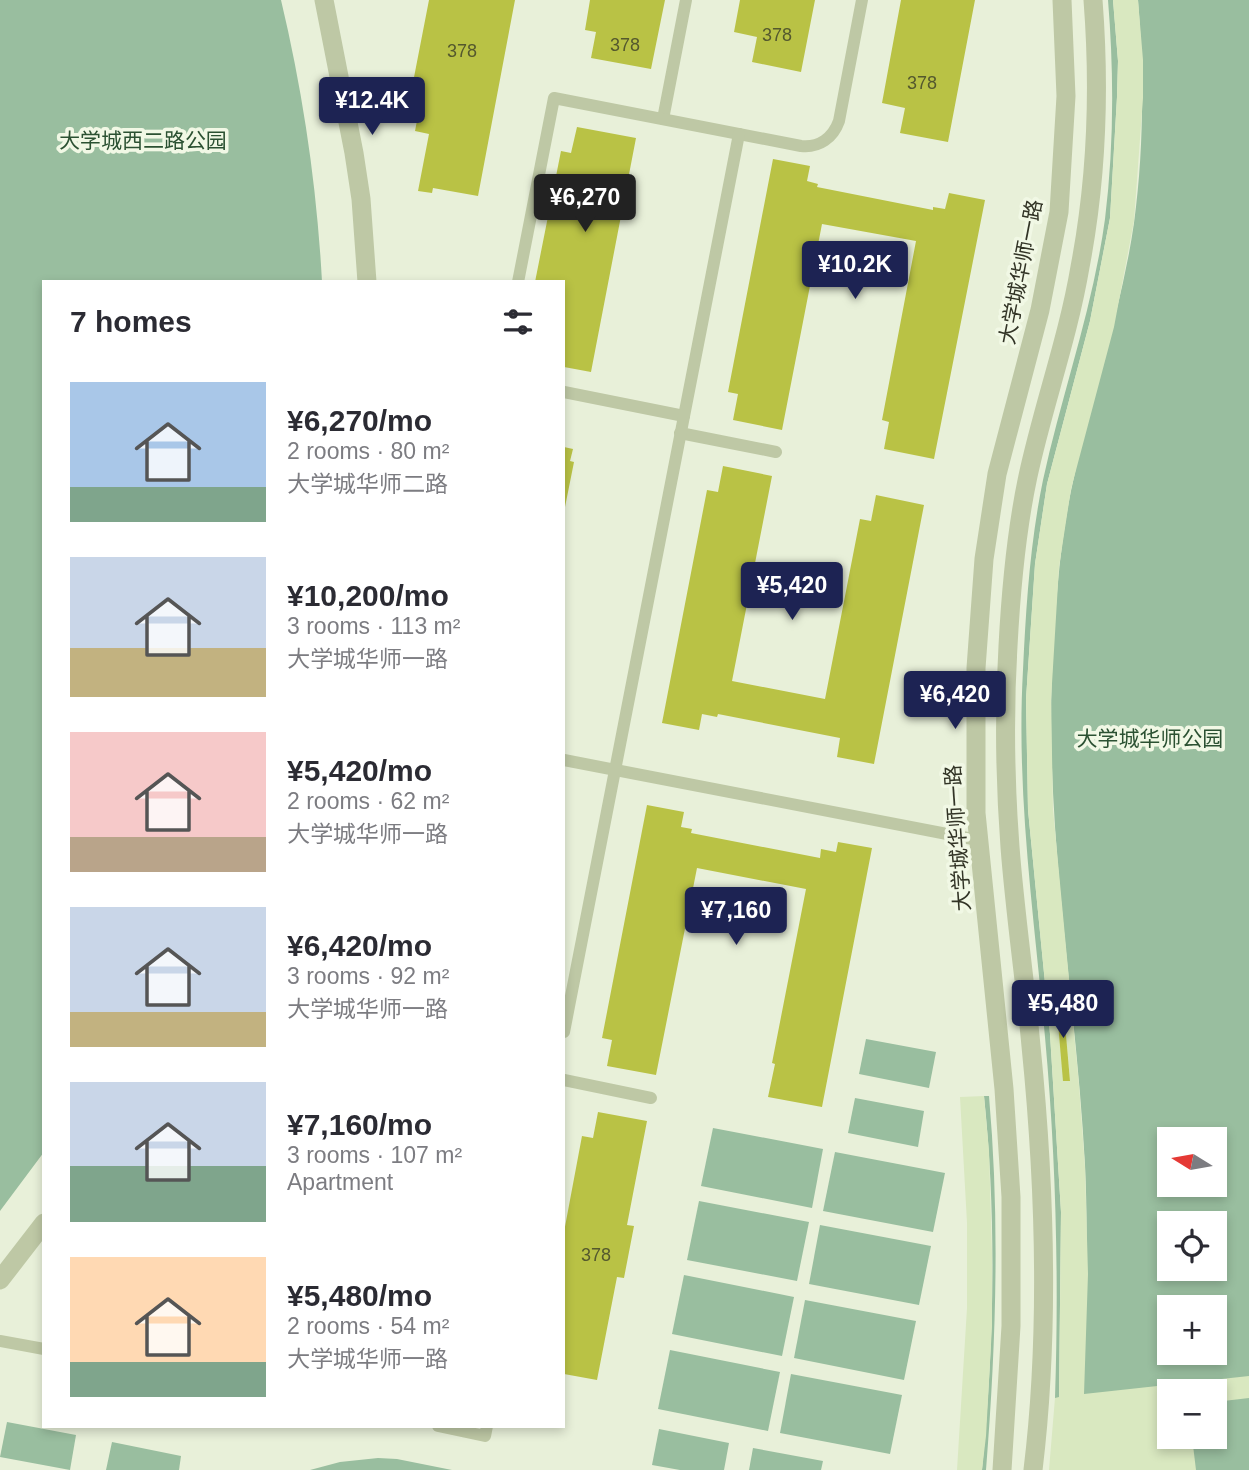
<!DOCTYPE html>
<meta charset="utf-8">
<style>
:root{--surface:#fff;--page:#f7f7f7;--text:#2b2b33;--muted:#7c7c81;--accent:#1d2353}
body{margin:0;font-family:Arial,"Noto Sans SC",sans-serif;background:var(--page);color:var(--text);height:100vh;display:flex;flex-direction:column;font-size:26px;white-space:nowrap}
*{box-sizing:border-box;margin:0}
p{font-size:23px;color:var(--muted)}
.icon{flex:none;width:38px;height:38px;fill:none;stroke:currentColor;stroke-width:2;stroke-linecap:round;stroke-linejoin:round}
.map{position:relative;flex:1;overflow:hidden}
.sheet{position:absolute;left:42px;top:280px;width:523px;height:1148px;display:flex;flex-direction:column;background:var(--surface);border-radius:0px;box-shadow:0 4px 10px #0003}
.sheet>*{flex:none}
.needle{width:46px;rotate:281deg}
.tools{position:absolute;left:1157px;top:1127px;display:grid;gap:14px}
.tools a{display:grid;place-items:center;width:70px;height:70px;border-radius:0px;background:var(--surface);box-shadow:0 4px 10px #0003;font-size:35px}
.price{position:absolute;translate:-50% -60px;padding:0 16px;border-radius:7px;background:var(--accent);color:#fff;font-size:23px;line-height:46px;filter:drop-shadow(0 2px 4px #0008)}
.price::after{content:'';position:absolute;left:50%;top:42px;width:21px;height:16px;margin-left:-10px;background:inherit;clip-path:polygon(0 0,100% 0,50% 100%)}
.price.on{background:#222;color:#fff}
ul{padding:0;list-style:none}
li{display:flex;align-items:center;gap:21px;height:175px;padding:0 28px}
li span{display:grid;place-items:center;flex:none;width:196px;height:140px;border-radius:0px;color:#555}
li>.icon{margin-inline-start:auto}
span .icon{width:84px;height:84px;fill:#fffc;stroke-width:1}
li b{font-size:30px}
h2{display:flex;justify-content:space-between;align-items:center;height:84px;padding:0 28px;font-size:30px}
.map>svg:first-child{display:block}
.green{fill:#99be9f;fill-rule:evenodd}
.plaza{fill:#d9e8c0;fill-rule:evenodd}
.building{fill:#b9c245}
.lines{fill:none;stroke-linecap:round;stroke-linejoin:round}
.service{stroke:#bec8a5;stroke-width:12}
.tertiary{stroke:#bec8a5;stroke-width:19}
.labels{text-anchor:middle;stroke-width:7;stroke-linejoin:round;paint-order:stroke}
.number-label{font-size:18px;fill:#54582e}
.park-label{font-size:21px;fill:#2b5132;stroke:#f1f8e5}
.street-label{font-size:21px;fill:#323426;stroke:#f1f8e5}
</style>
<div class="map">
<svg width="1249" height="1470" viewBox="0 0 1249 1470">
<rect width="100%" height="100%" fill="#e8f0d9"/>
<g class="green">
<path d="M0,0H281C303,92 317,187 322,282H44V1152L0,1211Z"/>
<path d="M1108,0H1113L1118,61L1117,97L1110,218L1090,321L1047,484L1035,564L1026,699L1028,810L1050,1034L1061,1212L1059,1398H1055C1059,1277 1056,1157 1045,1037C1034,915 1016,794 1023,670C1026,607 1030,543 1043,480C1062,393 1093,308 1105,219C1114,146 1114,73 1108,0Z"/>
<path d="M1138,0H1249V1470H1078C1082,1369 1090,1267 1085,1165C1076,994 1043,825 1053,653C1056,599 1060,544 1071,491C1089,401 1121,314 1134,223C1144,149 1144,74 1138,0ZM1169,1139H1214V1185H1169ZM1169,1223H1214V1269H1169ZM1169,1307H1214V1353H1169ZM1169,1391H1214V1437H1169Z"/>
<polygon points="866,1039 936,1052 929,1088 859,1074"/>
<path d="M984,1096H989C1000,1221 996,1345 986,1470H982C994,1346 997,1220 984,1096Z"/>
<polygon points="855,1098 924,1111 918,1147 848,1133"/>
<polygon points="713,1128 823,1149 812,1208 701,1186"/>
<polygon points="835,1152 945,1173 933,1232 823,1211"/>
<polygon points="699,1201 809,1222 797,1281 687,1260"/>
<polygon points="820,1225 931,1246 919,1305 809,1284"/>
<polygon points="684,1275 794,1297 782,1356 672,1334"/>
<polygon points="805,1300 916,1321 904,1380 794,1358"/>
<polygon points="670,1350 780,1372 768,1431 658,1409"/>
<polygon points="791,1374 902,1395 890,1454 780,1433"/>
<polygon points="7,1422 76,1435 70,1470 0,1457"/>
<polygon points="659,1429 729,1443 724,1470 680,1470 652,1465"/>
<polygon points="112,1442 181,1456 179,1470 106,1470"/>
<polygon points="753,1448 823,1461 821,1470 749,1470"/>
<polygon points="378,1458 397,1459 452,1470 310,1470 340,1462"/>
</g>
<g class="plaza">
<path d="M1113,0H1138L1143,60V98L1134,221L1114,327L1071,489L1059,567L1051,700L1053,809L1079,1085L1085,1167L1088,1274L1084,1394L1249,1376V1398L1215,1402L1214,1391H1169V1437H1192L1196,1470H1049L1055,1398L1059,1397L1061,1212L1050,1034L1028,810L1026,699L1035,564L1047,484L1090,321L1110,218L1117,97L1118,61ZM1063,1000L1070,1080L1064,1081L1056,1001Z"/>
<polygon points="984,1096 989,1151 992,1253 992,1326 986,1436 982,1470 957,1470 967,1308 967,1223 960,1097"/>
</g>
<g class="building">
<polygon points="429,0 515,0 478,196 433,188 432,193 418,191 429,134 415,131 420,105 409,103"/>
<polygon points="590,0 665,0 651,69 591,58 596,32 585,30"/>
<polygon points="740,0 815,0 801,72 752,62 757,37 734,32"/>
<polygon points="901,0 975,0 948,142 900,133 905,108 882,103"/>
<polygon points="577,127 636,138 591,372 564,367 564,282 535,282 561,151 571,153"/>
<polygon points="773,159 810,166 807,181 818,184 817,187 933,210 933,207 945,209 949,193 985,200 934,459 884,449 889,422 882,420 916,241 822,224 782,430 733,420 738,394 728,392"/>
<polygon points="564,447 573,449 570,461 574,462 565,507"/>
<polygon points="723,466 772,476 732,681 825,699 860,519 871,521 876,495 924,505 874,764 837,757 840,738 718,714 717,717 702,714 699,730 662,723 707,490 718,492"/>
<polygon points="647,805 684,812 681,827 692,829 691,833 820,858 821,849 836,852 838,842 872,848 822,1107 768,1097 775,1064 772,1063 806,889 697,868 656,1075 607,1066 612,1040 602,1038"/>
<polygon points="1056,1000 1063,1000 1070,1081 1063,1081"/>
<polygon points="598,1112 647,1121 627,1225 634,1226 624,1278 617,1277 597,1380 564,1374 564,1232 582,1136 593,1138"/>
</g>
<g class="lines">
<g class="service">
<polyline points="663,119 686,0"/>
<path d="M518,282L554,98L801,146C819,148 833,138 839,121L862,0"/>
<polyline points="564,392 684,416"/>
<polyline points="680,433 776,452"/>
<polyline points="564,760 978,840"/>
<polyline points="564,1032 739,134"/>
<polyline points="564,1080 651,1098"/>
<polyline points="0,1341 44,1349"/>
<polyline points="438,1426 485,1436 487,1426"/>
</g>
<g class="tertiary">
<polyline points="324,0 354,153 361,199 367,282"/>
<polyline points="0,1280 44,1223"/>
<polyline points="1002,1470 1011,1326 1011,1197 1004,1089 976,813 976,668 984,559 997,474 1040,310 1059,212 1066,96 1062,0"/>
<path d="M1033,1470C1050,1330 1045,1186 1031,1046C1025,980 1015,913 1010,847C1005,780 1004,713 1008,646C1011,589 1016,532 1028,476C1043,406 1068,338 1080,267C1097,178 1100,90 1093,0"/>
</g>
</g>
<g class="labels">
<g class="number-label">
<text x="777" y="41">378</text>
<text x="625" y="51">378</text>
<text x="462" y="57">378</text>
<text x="922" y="89">378</text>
<text x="596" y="1261">378</text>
</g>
<g class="park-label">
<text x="143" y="148">大学城西二路公园</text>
<text x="1150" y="746">大学城华师公园</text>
</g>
<g class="street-label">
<text transform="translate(1021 272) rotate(-79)" y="7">大学城华师一路</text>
<text transform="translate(958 838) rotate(-94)" y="7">大学城华师一路</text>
</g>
</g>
</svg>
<div class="tools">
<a><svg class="needle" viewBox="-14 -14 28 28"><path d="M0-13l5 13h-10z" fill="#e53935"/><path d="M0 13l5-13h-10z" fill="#7c7c81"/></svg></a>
<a><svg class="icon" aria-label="locate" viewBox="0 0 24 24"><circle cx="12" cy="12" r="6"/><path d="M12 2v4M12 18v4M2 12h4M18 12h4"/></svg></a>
<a>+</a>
<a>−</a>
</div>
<b class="price" style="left:372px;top:137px">¥12.4K</b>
<b class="price on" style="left:585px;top:234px">¥6,270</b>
<b class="price" style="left:855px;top:301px">¥10.2K</b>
<b class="price" style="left:792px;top:622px">¥5,420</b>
<b class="price" style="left:955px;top:731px">¥6,420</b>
<b class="price" style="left:736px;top:947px">¥7,160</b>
<b class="price" style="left:1063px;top:1040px">¥5,480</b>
<section class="sheet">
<h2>7 homes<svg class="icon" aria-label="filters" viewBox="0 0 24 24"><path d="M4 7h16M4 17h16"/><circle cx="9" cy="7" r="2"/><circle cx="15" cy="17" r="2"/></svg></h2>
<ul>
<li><span style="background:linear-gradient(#a9c7e8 75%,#7fa58c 0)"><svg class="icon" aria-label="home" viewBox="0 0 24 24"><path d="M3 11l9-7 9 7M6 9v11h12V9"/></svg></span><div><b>¥6,270/mo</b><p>2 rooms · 80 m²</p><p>大学城华师二路</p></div></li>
<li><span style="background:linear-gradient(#c9d6e8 65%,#c2b280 0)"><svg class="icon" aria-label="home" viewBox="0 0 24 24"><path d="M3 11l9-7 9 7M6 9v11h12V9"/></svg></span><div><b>¥10,200/mo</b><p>3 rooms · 113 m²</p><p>大学城华师一路</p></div></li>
<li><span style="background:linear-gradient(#f6c9c9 75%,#b9a48a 0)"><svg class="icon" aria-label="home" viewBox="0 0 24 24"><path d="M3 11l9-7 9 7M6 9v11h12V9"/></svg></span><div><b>¥5,420/mo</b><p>2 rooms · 62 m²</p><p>大学城华师一路</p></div></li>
<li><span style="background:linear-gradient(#c9d6e8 75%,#c2b280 0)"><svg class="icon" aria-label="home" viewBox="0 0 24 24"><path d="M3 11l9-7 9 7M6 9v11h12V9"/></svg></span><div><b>¥6,420/mo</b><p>3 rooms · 92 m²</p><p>大学城华师一路</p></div></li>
<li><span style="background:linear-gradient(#c9d6e8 60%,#7fa58c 0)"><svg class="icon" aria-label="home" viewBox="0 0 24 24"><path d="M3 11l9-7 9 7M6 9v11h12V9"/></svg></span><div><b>¥7,160/mo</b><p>3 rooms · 107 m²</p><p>Apartment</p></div></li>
<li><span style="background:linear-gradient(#ffd9b3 75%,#7fa58c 0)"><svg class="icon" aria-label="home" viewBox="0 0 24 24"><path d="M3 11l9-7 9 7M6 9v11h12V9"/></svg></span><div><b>¥5,480/mo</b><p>2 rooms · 54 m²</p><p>大学城华师一路</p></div></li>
</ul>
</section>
</div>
